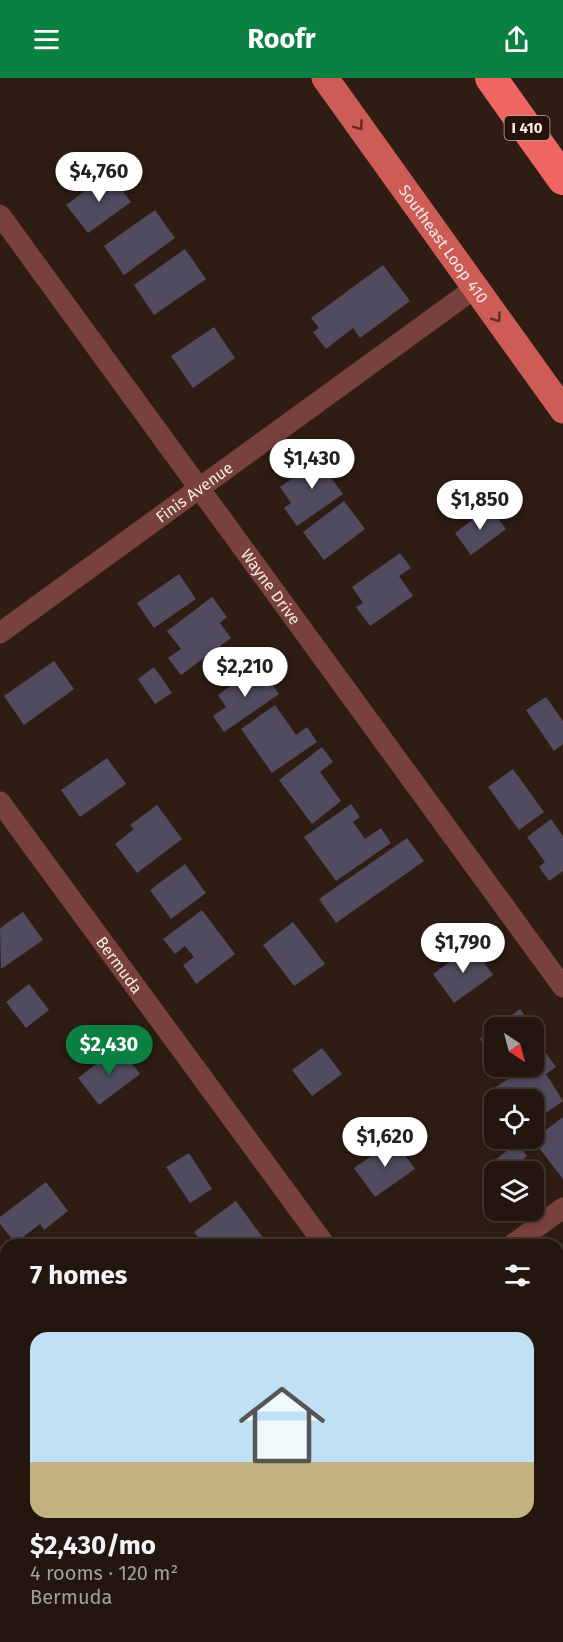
<!DOCTYPE html>
<meta charset="utf-8">
<style>
:root{--surface:#23160f;--page:#2b1f18;--text:#f1f3f6;--muted:#a39f9e;--line:#40352f;--accent:#0b8043}
body{margin:0;font-family:"Fira Sans",sans-serif;background:var(--page);color:var(--text);height:100vh;display:flex;flex-direction:column;font-size:22px;white-space:nowrap}
*{box-sizing:border-box;margin:0}
p{font-size:20px;color:var(--muted)}
.icon{flex:none;width:33px;height:33px;fill:none;stroke:currentColor;stroke-width:2;stroke-linecap:round;stroke-linejoin:round}
.map{position:relative;flex:1;overflow:hidden}
.side{position:absolute;left:0px;top:1161px;width:564px;height:404px;display:flex;flex-direction:column;background:var(--surface);border-radius:18px 18px 0 0;box-shadow:0 3px 9px #0003,0 0 0 2px var(--line)}
.side>*{flex:none}
.needle{width:39px;rotate:144deg}
.fabs{position:absolute;left:484px;top:939px;display:grid;gap:12px}
.fabs a{display:grid;place-items:center;width:60px;height:60px;border-radius:12px;background:var(--surface);box-shadow:0 3px 9px #0003,0 0 0 2px var(--line);font-size:30px}
.price{position:absolute;translate:-50% -51px;padding:0 14px;border-radius:21px;background:#fff;color:#222;font-size:20px;line-height:39px;filter:drop-shadow(0 2px 3px #0008)}
.price::after{content:'';position:absolute;left:50%;top:36px;width:18px;height:14px;margin-left:-9px;background:inherit;clip-path:polygon(0 0,100% 0,50% 100%)}
.price.selected{background:var(--accent);color:#fff}
ul{padding:0;list-style:none}
li{display:grid;align-content:center;gap:12px;height:318px;padding:0 30px}
li+li{border-top:2px solid var(--line)}
li span{display:grid;place-items:center;height:186px;border-radius:18px;color:#555}
li>.icon{margin-inline-start:auto}
span .icon{width:108px;height:108px;fill:#fffc;stroke-width:1}
li b{font-size:26px}
h2{display:flex;justify-content:space-between;align-items:center;height:72px;padding:0 30px;font-size:26px}
header{display:flex;justify-content:space-between;align-items:center;height:78px;padding:0 30px;background:var(--accent);color:#fff;font-size:27px;font-weight:700}
.map>svg:first-child{display:block}
.building{fill:#514b5f}
.lines{fill:none;stroke-linecap:round;stroke-linejoin:round}
.minor{stroke:#78413e;stroke-width:21}
.major{stroke:#cd5c57;stroke-width:27}
.highway{stroke:#ee6561;stroke-width:32}
.oneway{stroke:#602d26}
.labels{text-anchor:middle;stroke-width:4.5;stroke-linejoin:round;paint-order:stroke}
.shield{fill:#25130b;stroke:#b8a9a3;stroke-width:1.5}
.shield-label{font-size:15px;font-weight:bold;fill:#f7e9e4}
.street-label{font-size:16px;fill:#f7e9e4;stroke:#25130b}
</style>
<header><svg class="icon" aria-label="menu" viewBox="0 0 24 24"><path d="M4 6h16M4 12h16M4 18h16"/></svg>Roofr<svg class="icon" aria-label="share" viewBox="0 0 24 24"><path d="M12 15V3M7 8l5-5 5 5M5 13v7h14v-7"/></svg></header>
<div class="map">
<svg width="563" height="1564" viewBox="0 0 563 1564">
<rect width="100%" height="100%" fill="#2f1d14"/>
<g class="building">
<polygon points="109,95 131,124 88,155 66,127"/>
<polygon points="155,132 175,160 124,197 104,168"/>
<polygon points="185,171 206,201 154,237 134,207"/>
<polygon points="383,187 410,223 360,260 353,250 326,271 313,254 319,250 311,240"/>
<polygon points="214,249 235,280 193,310 171,278"/>
<polygon points="329,375 339,389 329,397 343,416 297,448 284,430 291,425 280,409"/>
<polygon points="344,423 365,451 324,482 303,454"/>
<polygon points="489,429 506,451 471,477 455,455"/>
<polygon points="400,475 411,490 399,498 413,518 370,548 356,529 363,525 352,509"/>
<polygon points="179,496 196,521 154,550 137,525"/>
<polygon points="212,519 227,539 220,545 231,560 181,597 168,580 181,571 167,553"/>
<polygon points="54,583 74,611 24,647 4,618"/>
<polygon points="259,587 279,616 224,654 213,638 226,629 218,617"/>
<polygon points="154,589 172,615 155,626 138,601"/>
<polygon points="546,619 563,643 563,666 554,673 526,632"/>
<polygon points="275,627 296,657 307,649 317,664 272,695 241,651"/>
<polygon points="322,669 333,684 320,694 341,723 312,746 279,702"/>
<polygon points="107,680 126,706 80,739 61,712"/>
<polygon points="513,691 544,734 519,752 488,709"/>
<polygon points="351,726 360,739 353,744 365,761 381,750 391,765 336,803 304,759"/>
<polygon points="157,727 182,761 137,795 115,766 134,751 130,747"/>
<polygon points="551,741 563,758 563,793 549,803 539,789 545,784 527,759"/>
<polygon points="407,760 424,783 336,845 319,821"/>
<polygon points="185,786 206,815 171,841 150,812"/>
<polygon points="202,832 235,876 196,906 183,887 194,879 185,868 175,876 163,861"/>
<polygon points="23,834 43,862 1,891 0,850"/>
<polygon points="293,844 325,886 294,908 263,867"/>
<polygon points="472,868 493,897 454,925 433,896"/>
<polygon points="29,906 49,932 26,950 6,924"/>
<polygon points="520,931 533,950 495,950 495,981 480,961"/>
<polygon points="119,968 140,996 99,1027 78,1000"/>
<polygon points="322,970 342,996 312,1018 292,992"/>
<polygon points="546,975 556,989 546,996 563,1023 534,1043 534,1022 504,1022 496,1009 527,988 534,988 534,984"/>
<polygon points="563,1039 563,1101 533,1062"/>
<polygon points="394,1062 415,1091 375,1119 354,1090"/>
<polygon points="517,1065 527,1078 513,1089 517,1094 496,1094 490,1086"/>
<polygon points="189,1075 212,1111 190,1125 166,1089"/>
<polygon points="46,1104 68,1133 44,1152 40,1146 15,1165 0,1146 0,1139"/>
<polygon points="236,1123 264,1161 256,1167 204,1167 194,1154"/>
<polygon points="563,1326 563,1370 558,1374 558,1330"/>
<polygon points="4,1373 6,1376 6,1428 0,1432 0,1376"/>
</g>
<g class="lines">
<g class="minor">
<path id="s1" d="M0,137L563,909"/>
<path id="s2" d="M0,555L475,210"/>
<path id="s3" d="M0,724L325,1167"/>
<polyline points="512,1167 563,1130"/>
<polyline points="0,1303 6,1311"/>
<polyline points="558,1481 563,1488"/>
<polyline points="0,1541 6,1537"/>
</g>
<path class="major" id="s4" d="M325,0L563,332"/>
<polyline class="highway" points="491,0 563,101"/>
</g>
<defs><path id="oneway-chevron" d="M-2-3.5L2.5 0L-2 3.5" fill="none" stroke-width="1.6" stroke-linecap="round" stroke-linejoin="round" transform="scale(1.5)"/></defs>
<g class="oneway">
<use href="#oneway-chevron" transform="translate(359 48) rotate(54)"/>
<use href="#oneway-chevron" transform="translate(497 240) rotate(54)"/>
</g>
<g class="labels">
<rect class="shield" x="504.5" y="38" width="45" height="24" rx="4.5"/>
<g class="shield-label">
<text x="527" y="55">I 410</text>
</g>
<g class="street-label">
<text dy="6" stroke="none"><textPath href="#s4" startOffset="204">Southeast Loop 410</textPath></text>
<text dy="6" stroke="none"><textPath href="#s2" startOffset="240">Finis Avenue</textPath></text>
<text dy="6" stroke="none"><textPath href="#s1" startOffset="460">Wayne Drive</textPath></text>
<text dy="6" stroke="none"><textPath href="#s3" startOffset="202">Bermuda</textPath></text>
</g>
</g>
</svg>
<div class="fabs">
<a><svg class="needle" viewBox="-14 -14 28 28"><path d="M0-13l5 13h-10z" fill="#e53935"/><path d="M0 13l5-13h-10z" fill="#a39f9e"/></svg></a>
<a><svg class="icon" aria-label="locate" viewBox="0 0 24 24"><circle cx="12" cy="12" r="6"/><path d="M12 2v4M12 18v4M2 12h4M18 12h4"/></svg></a>
<a><svg class="icon" aria-label="layers" viewBox="0 0 24 24"><path d="M12 4l9 5-9 5-9-5zM3 14l9 5 9-5"/></svg></a>
</div>
<b class="price" style="left:99px;top:125px">$4,760</b>
<b class="price" style="left:312px;top:412px">$1,430</b>
<b class="price" style="left:480px;top:453px">$1,850</b>
<b class="price" style="left:245px;top:620px">$2,210</b>
<b class="price" style="left:463px;top:896px">$1,790</b>
<b class="price selected" style="left:109px;top:998px">$2,430</b>
<b class="price" style="left:385px;top:1090px">$1,620</b>
<section class="side">
<h2>7 homes<svg class="icon" aria-label="filters" viewBox="0 0 24 24"><path d="M4 7h16M4 17h16"/><circle cx="9" cy="7" r="2"/><circle cx="15" cy="17" r="2"/></svg></h2>
<ul>
<li><span style="background:linear-gradient(#bfe0f5 70%,#c2b280 0)"><svg class="icon" aria-label="home" viewBox="0 0 24 24"><path d="M3 11l9-7 9 7M6 9v11h12V9"/></svg></span><div><b>$2,430/mo</b><p>4 rooms · 120 m²</p><p>Bermuda</p></div></li>
</ul>
</section>
</div>
